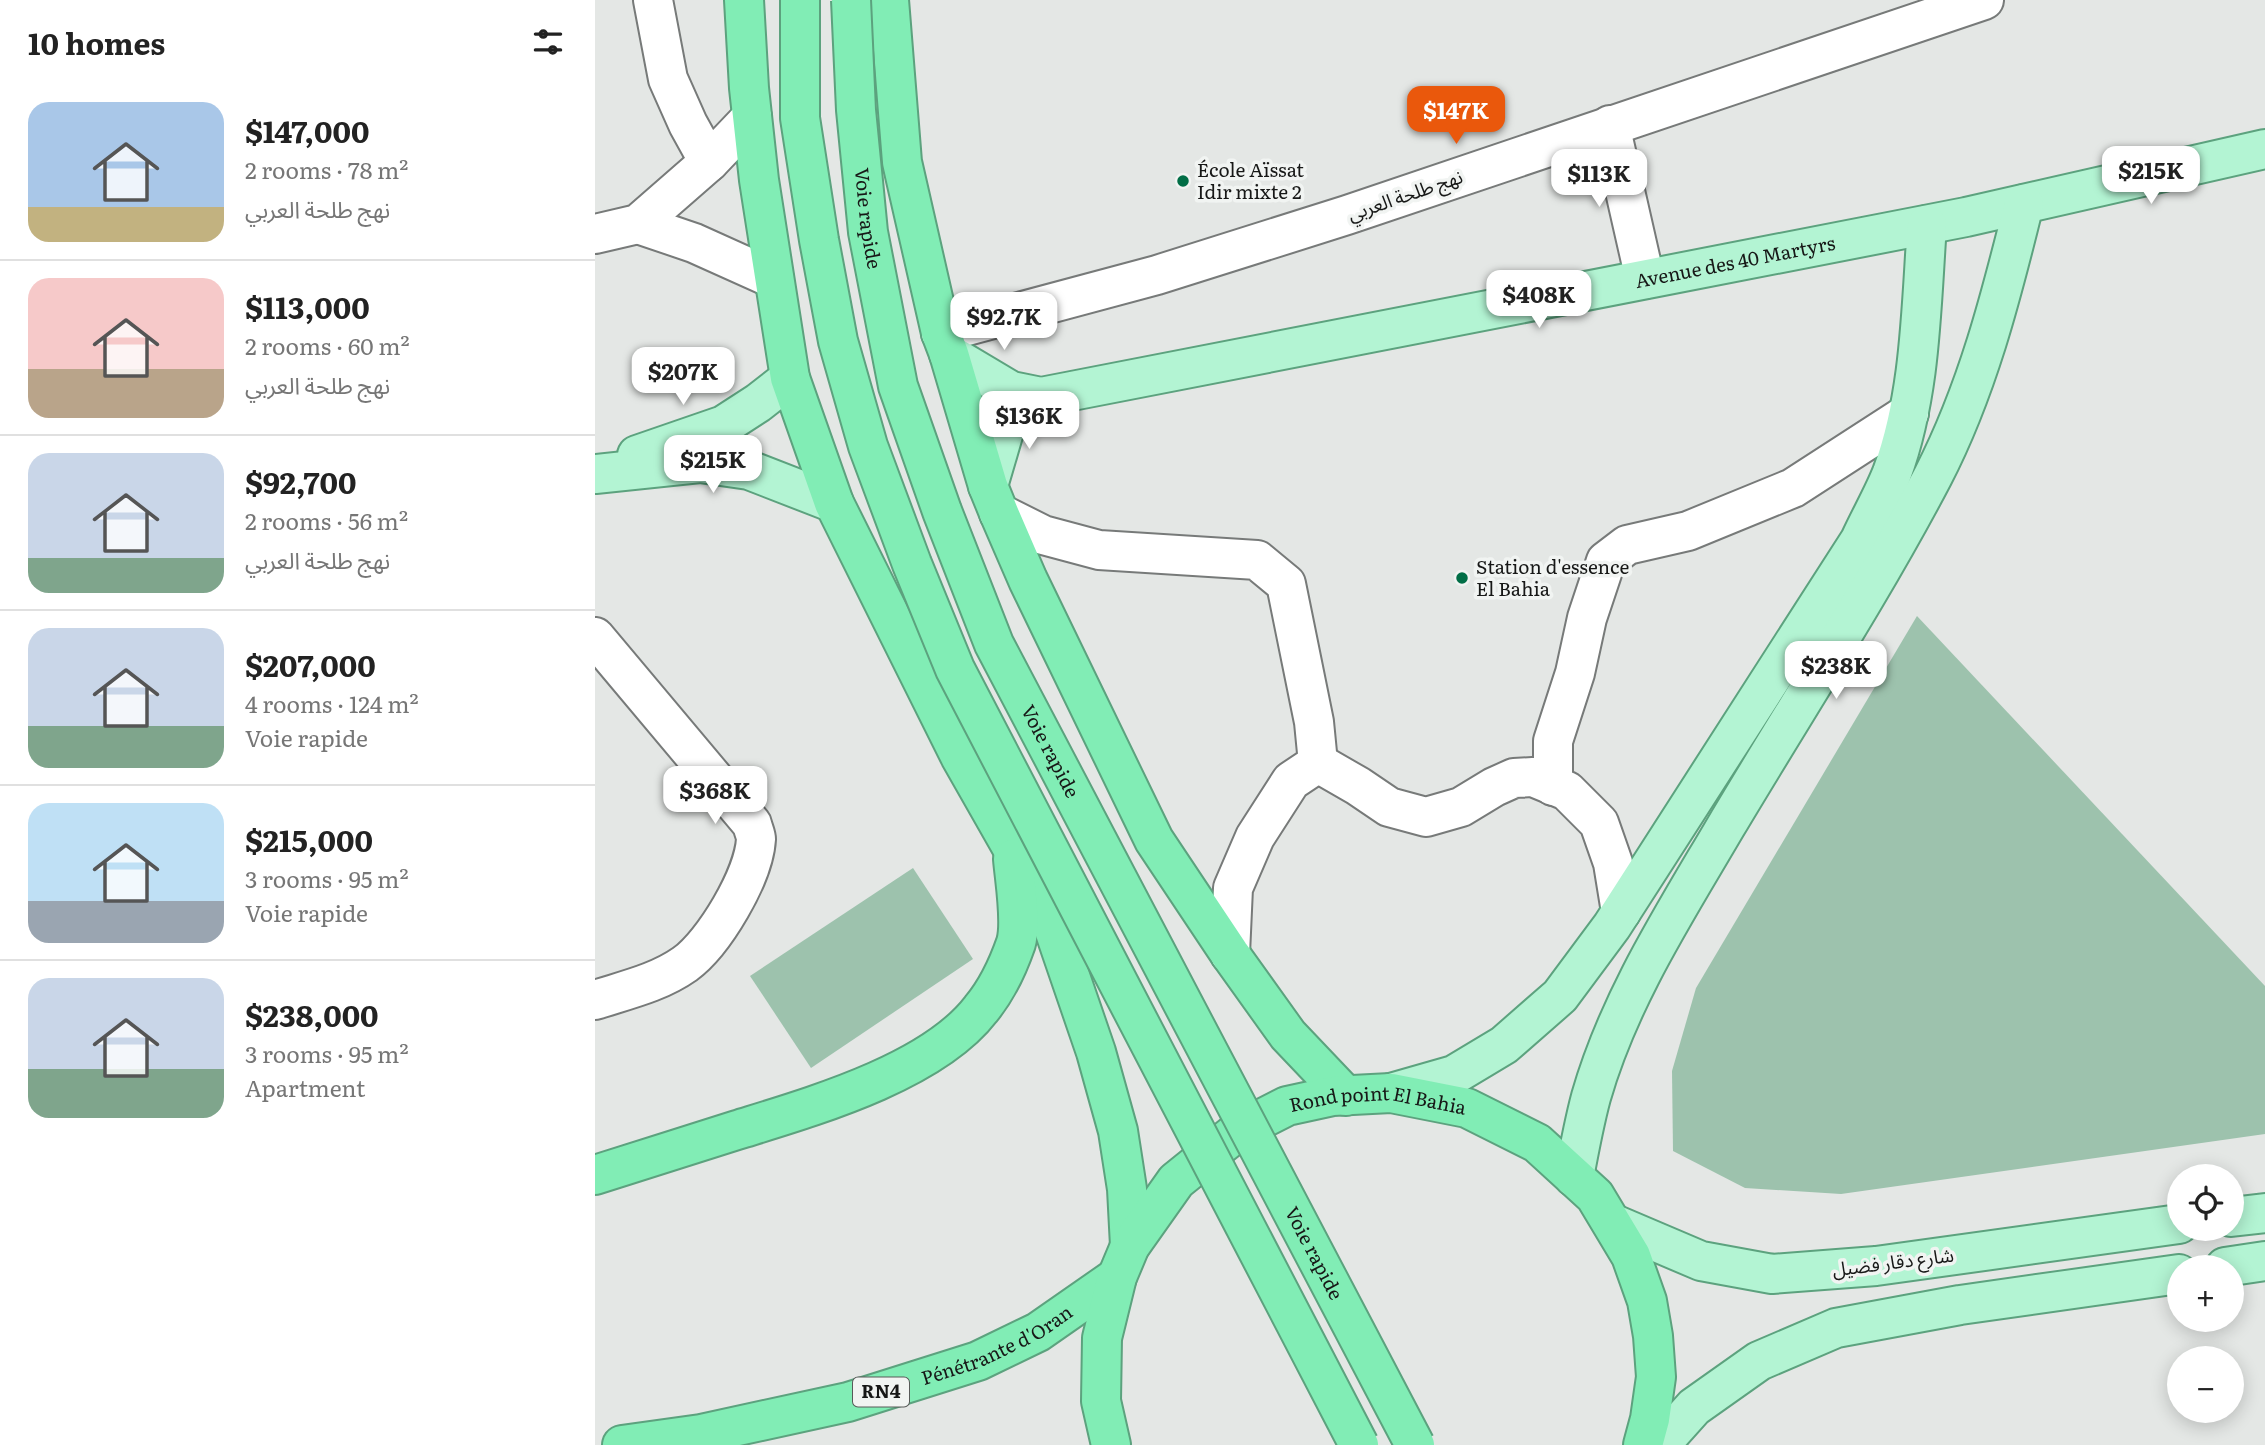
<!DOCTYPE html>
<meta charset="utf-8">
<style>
:root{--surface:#fff;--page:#f2f2f2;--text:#222;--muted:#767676;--line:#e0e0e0;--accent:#ea580c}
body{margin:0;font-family:Literata,"Noto Sans Arabic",serif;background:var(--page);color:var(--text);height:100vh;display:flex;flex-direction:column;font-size:26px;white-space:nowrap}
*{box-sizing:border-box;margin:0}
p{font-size:23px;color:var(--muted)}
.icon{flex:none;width:38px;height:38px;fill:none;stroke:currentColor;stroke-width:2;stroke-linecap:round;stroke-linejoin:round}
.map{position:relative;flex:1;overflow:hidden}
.panel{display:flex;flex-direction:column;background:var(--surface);width:595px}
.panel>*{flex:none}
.fabs{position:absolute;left:1572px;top:1164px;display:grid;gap:14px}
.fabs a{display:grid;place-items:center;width:77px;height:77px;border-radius:50%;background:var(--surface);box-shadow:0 4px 18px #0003;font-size:35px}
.price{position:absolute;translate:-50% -60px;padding:0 16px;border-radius:14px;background:#fff;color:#222;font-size:23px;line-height:46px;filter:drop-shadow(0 2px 4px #0008)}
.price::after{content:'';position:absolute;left:50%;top:42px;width:21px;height:16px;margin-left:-10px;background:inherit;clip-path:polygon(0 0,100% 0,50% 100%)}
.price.selected{background:var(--accent);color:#fff}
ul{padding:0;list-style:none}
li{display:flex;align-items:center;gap:21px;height:175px;padding:0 28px}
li+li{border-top:2px solid var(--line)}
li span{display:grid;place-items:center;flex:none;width:196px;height:140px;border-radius:21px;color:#555}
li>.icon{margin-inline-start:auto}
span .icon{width:84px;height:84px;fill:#fffc;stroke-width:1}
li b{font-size:30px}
h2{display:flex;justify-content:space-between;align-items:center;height:84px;padding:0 28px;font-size:30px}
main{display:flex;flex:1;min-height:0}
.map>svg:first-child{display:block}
.green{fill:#9dc2ad}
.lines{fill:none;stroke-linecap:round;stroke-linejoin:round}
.minor-casing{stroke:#777a79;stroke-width:42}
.major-casing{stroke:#5ca27e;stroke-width:42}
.highway-casing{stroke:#5ca27e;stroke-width:42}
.minor{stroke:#fff;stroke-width:38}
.major{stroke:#b3f4d3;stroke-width:38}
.highway{stroke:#81edb5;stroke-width:38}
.highway-bridge-casing{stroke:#5ca27e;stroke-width:42;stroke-linecap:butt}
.highway-bridge{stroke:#81edb5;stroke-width:38}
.poi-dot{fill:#016e46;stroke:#f1f4f2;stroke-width:2.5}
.labels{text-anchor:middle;stroke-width:7;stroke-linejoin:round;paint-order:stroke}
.shield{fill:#f1f4f2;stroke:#585a59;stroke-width:2}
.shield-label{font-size:18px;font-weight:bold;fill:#171817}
.poi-label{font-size:19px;fill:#171817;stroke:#f1f4f2;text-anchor:start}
.street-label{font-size:19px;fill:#171817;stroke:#f1f4f2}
</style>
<main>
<section class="panel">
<h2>10 homes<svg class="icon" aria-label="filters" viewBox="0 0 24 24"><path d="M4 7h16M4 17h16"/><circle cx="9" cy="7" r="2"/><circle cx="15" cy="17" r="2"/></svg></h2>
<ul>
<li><span style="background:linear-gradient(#a9c7e8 75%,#c2b280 0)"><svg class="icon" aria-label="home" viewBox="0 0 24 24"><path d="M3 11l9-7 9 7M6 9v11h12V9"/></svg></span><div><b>$147,000</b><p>2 rooms · 78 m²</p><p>نهج طلحة العربي</p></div></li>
<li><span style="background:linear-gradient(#f6c9c9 65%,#b9a48a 0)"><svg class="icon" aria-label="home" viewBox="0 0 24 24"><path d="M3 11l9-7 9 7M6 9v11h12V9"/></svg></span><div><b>$113,000</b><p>2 rooms · 60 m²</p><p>نهج طلحة العربي</p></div></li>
<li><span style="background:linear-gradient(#c9d6e8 75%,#7fa58c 0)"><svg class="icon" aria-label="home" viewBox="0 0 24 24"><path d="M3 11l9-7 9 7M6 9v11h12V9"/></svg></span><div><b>$92,700</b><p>2 rooms · 56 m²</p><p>نهج طلحة العربي</p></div></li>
<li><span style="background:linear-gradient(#c9d6e8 70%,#7fa58c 0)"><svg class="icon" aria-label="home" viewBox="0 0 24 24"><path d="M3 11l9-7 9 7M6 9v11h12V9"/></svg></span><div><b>$207,000</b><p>4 rooms · 124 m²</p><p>Voie rapide</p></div></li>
<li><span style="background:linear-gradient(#bfe0f5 70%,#9aa5b1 0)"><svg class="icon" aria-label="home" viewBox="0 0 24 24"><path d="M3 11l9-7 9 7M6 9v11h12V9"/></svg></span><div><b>$215,000</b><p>3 rooms · 95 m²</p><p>Voie rapide</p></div></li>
<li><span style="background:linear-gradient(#c9d6e8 65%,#7fa58c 0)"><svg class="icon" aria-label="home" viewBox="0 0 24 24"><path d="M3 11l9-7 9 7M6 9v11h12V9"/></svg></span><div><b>$238,000</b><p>3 rooms · 95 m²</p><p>Apartment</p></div></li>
</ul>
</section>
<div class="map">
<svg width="1670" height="1445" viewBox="0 0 1670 1445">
<rect width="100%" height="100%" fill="#e4e7e5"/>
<g class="green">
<polygon points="1322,616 1670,986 1670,1134 1246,1194 1150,1188 1078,1151 1077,1071 1101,988"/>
<polygon points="318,868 378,959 216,1068 155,976"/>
</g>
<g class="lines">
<defs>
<g id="minor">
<polyline points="58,0 73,79 93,124 114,162"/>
<polyline points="1015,125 1050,279"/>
<polyline points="43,224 99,243 179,279"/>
<polyline points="0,234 43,224 114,162 157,117"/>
<polyline points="346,333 562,275 752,215 1389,0"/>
<polyline points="404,513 448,535 504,550 662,560 691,584 719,722 723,763"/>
<path d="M0,637L157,824C158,829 161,835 161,839C159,876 119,943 90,964C63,983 31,990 0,1000"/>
<polyline points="723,763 763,786 794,807 831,817 866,807 899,787 919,778 938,777 972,791 1004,823 1018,863 1026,912"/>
<polyline points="958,786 958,741 980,673 992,618 1011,561 1032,545 1093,531 1198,488 1314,413"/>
<polyline points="635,954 638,888 660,837 696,781 723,763"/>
</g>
<g id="major">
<path id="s1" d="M354,354L416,391L446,397L1371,217L1670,149"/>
<polyline points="42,455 129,425 163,403 195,378"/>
<polyline points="0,474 105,463 154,470 239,503"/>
<polyline points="393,486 410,428 446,397"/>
<path d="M796,1093L859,1075L909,1045L965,996L1017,926L1265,540C1275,518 1288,496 1297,473C1326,393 1326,308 1332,225"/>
<path d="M979,1177C984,1150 989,1123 996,1097C1024,999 1080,913 1131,826C1200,710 1275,596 1338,476C1382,391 1406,297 1429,204"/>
<polyline points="1636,1217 1670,1213"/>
<polyline points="1019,1224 1106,1261 1177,1274 1281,1266 1584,1224"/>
<polyline points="1630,1267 1670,1261"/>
<polyline points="1065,1445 1099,1407 1164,1361 1241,1328 1365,1305 1584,1274"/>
</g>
<g id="highway">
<polyline points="149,0 154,88 164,180 195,378 239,503 365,756 452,909 501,1052 523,1131 532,1189 535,1246"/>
<polyline points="294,0 307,162 346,333 354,354 393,486 404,513 433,580 559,840 635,954 693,1035 751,1096"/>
<path d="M0,1175C47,1160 95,1145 142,1130C216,1107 337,1073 386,1009C401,991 413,966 421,943C427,922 420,882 418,859"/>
<path id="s2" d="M27,1445L106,1434L253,1402L383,1361L443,1332L522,1277"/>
<path id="s3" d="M516,1445L506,1401L507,1338L522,1277L535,1246L581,1181L643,1131L692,1106L738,1096L796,1093L872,1108L942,1143L1000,1196L1036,1256L1052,1301L1058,1336L1061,1377L1055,1419L1048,1445"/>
</g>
</defs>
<use href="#minor" class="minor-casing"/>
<use href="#major" class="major-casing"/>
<use href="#highway" class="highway-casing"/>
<use href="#minor" class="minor"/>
<use href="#major" class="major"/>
<use href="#highway" class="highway"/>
<defs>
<g id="highway-bridge">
<polyline points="205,0 205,118 224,240 243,341 273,446 317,564 360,669 764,1445"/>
<path id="s4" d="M256,0L261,110L273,232L303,386L347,511L399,644L820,1445"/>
</g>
</defs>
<use href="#highway-bridge" class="highway-bridge-casing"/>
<use href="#highway-bridge" class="highway-bridge"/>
</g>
<g class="poi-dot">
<circle cx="588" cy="181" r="7"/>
<circle cx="867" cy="578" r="7"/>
</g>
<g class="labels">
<rect class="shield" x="258" y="1377.5" width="56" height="29" rx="5"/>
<g class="shield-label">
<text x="286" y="1398">RN4</text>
</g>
<g class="poi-label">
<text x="602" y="177">École Aïssat<tspan x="602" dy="22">Idir mixte 2</tspan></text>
<text x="881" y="574">Station d'essence<tspan x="881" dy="22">El Bahia</tspan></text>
</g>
<g class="street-label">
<text transform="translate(810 195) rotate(-19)" y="7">نهج طلحة العربي</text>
<text dy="7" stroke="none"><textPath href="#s4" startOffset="219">Voie rapide</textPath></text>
<text dy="7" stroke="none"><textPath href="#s1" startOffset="810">Avenue des 40 Martyrs</textPath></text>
<text dy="7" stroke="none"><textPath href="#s4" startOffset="786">Voie rapide</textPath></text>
<text dy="7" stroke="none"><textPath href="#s3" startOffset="511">Rond point El Bahia</textPath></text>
<text dy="7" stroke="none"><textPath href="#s4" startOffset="1353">Voie rapide</textPath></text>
<text transform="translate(1298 1262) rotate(-7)" y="7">شارع دقار فضيل</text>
<text dy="7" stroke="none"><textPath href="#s2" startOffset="390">Pénétrante d'Oran</textPath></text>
</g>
</g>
</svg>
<div class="fabs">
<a><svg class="icon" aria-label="locate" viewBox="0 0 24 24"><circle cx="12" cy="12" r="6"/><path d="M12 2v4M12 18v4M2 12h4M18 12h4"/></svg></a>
<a>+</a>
<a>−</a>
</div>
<b class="price selected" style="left:861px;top:146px">$147K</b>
<b class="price" style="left:1556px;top:206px">$215K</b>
<b class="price" style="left:1004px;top:209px">$113K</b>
<b class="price" style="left:944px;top:330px">$408K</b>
<b class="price" style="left:409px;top:352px">$92.7K</b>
<b class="price" style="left:88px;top:407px">$207K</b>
<b class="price" style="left:434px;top:451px">$136K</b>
<b class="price" style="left:118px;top:495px">$215K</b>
<b class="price" style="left:1241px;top:701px">$238K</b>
<b class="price" style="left:120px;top:826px">$368K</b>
</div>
</main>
